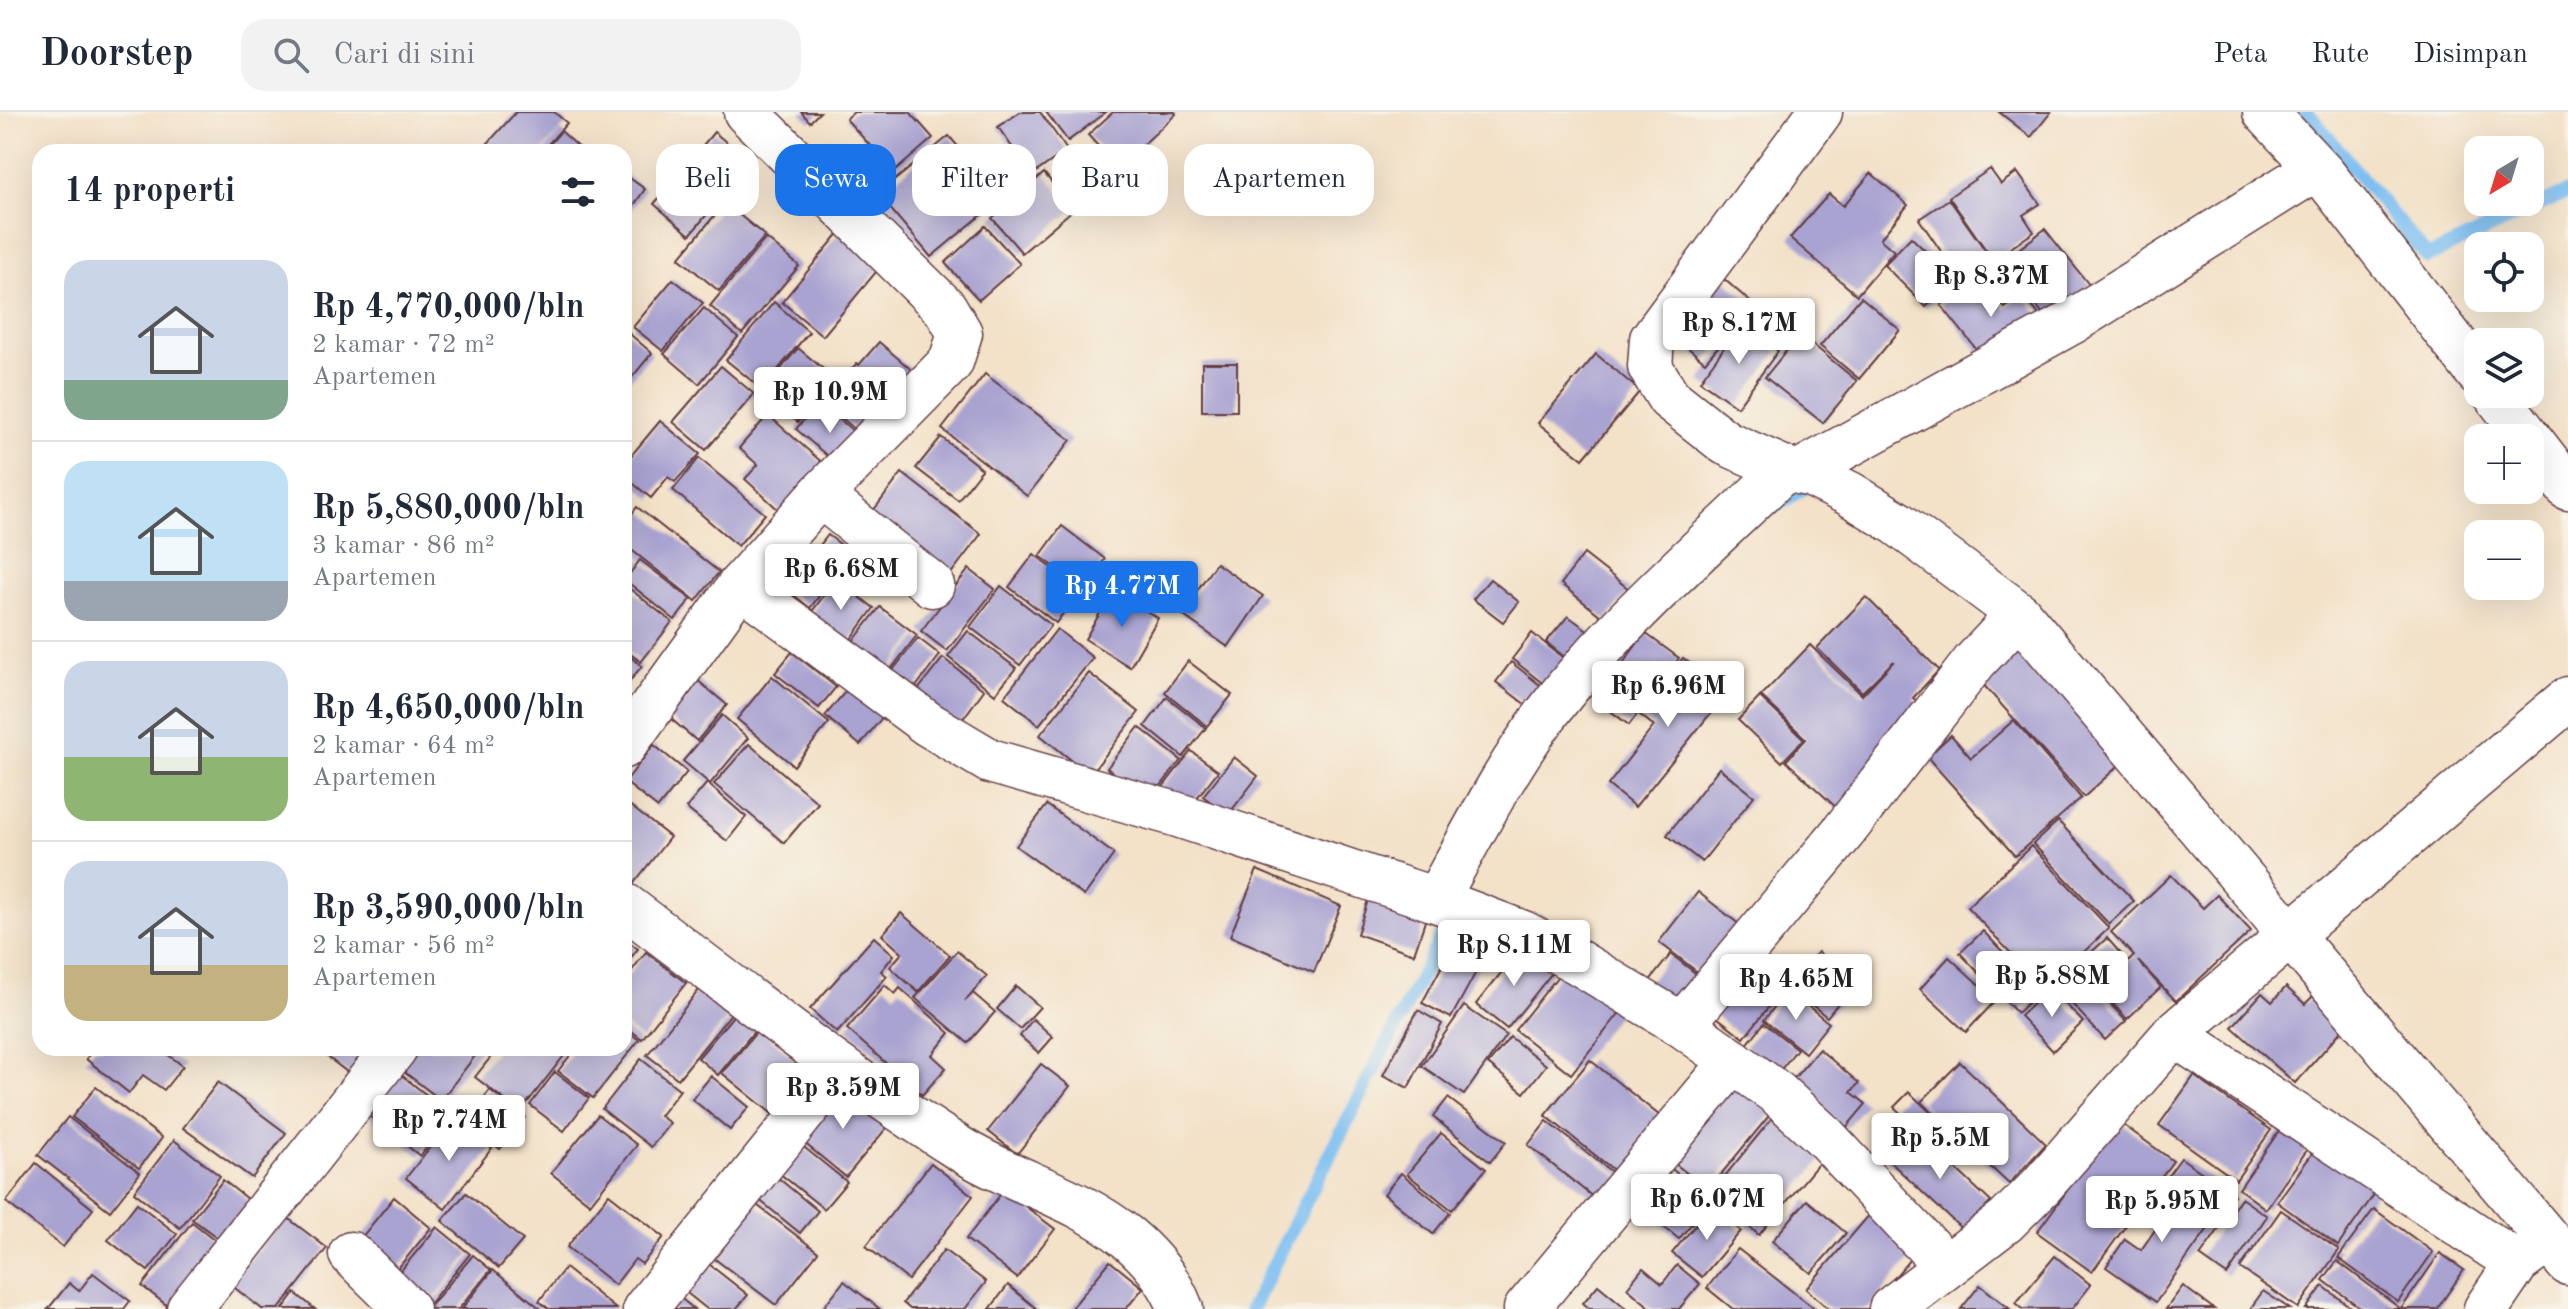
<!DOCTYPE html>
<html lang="id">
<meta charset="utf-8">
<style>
:root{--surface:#fff;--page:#f2f2f3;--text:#1f2937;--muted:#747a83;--line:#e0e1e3;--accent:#1a73e8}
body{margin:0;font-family:"Old Standard TT",serif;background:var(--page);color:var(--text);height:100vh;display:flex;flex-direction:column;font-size:30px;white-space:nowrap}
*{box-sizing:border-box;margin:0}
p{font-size:26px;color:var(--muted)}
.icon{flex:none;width:44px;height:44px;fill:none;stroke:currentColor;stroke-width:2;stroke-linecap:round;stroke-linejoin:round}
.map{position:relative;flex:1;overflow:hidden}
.drawer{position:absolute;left:32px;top:32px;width:600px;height:912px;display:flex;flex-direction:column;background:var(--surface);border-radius:24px;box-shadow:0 8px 32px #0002}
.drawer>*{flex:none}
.guide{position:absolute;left:656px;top:32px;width:760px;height:72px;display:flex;gap:16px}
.needle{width:52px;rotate:218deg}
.buttons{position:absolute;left:2464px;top:24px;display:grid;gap:16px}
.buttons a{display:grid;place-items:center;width:80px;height:80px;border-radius:16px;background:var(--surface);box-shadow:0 8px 32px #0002;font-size:40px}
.price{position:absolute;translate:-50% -68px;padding:0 18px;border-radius:8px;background:#fff;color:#222;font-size:26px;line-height:52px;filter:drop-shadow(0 2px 4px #0008)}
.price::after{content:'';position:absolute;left:50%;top:48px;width:24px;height:18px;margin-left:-12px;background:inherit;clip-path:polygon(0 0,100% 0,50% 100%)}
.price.selected{background:var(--accent);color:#fff}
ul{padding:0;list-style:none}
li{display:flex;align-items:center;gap:24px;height:200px;padding:0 32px}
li+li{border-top:2px solid var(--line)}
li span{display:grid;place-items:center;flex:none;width:224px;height:160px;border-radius:24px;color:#555}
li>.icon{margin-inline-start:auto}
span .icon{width:96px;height:96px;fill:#fffc;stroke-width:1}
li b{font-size:34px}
h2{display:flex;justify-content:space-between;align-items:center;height:96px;padding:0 32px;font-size:34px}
.chip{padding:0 28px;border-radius:24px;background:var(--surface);box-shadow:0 8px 32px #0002;font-size:28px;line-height:72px}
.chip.selected{background:var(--accent);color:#fff}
header{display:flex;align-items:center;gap:48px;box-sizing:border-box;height:112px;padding:0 40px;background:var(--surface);border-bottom:2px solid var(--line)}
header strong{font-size:38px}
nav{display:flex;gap:44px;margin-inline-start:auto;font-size:28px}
.search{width:560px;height:72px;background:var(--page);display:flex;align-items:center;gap:20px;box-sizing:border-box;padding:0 28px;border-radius:24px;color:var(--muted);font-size:30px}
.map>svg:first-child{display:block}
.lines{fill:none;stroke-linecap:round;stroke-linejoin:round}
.stream{stroke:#7dbff2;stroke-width:14}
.building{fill:#a9a3d1}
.minor-casing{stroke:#633c43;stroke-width:47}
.minor{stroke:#fff;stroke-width:44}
</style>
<header>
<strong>Doorstep</strong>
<div class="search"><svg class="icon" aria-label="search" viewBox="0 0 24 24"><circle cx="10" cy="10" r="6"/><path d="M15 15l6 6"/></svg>Cari di sini</div>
<nav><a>Peta</a><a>Rute</a><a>Disimpan</a></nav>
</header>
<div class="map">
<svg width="2568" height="1197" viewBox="0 0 2568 1197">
<rect width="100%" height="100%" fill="#f7f3e8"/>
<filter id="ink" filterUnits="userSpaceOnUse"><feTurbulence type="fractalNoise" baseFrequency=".0125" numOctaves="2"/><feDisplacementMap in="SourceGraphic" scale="16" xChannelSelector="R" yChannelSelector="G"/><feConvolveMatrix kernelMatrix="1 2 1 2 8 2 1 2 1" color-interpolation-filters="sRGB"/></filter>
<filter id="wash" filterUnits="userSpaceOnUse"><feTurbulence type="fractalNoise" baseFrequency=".006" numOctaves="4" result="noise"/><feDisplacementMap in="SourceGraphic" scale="32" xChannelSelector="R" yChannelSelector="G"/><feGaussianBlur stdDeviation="1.8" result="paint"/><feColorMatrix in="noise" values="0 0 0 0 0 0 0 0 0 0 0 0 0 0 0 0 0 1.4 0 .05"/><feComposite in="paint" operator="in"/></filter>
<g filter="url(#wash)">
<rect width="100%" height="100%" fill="#f3e1c8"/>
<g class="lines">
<g class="stream">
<polyline points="2307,0 2427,145 2568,80"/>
<polyline points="1770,398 1810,372"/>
<polyline points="1251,1197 1447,814"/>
</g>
</g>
<g id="blocks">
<g class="building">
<polygon points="516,0 554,0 567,11 541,40 480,40"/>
<polygon points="801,0 820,0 810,10"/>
<polygon points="854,0 910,0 933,26 894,60 846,7"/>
<polygon points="1020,0 1040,0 1067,38 1032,63 998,15"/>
<polygon points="1046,0 1106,0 1068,29"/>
<polygon points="1113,0 1175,0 1176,2 1118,56 1088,23"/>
<polygon points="1999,0 2051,0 2031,25"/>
<polygon points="561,19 584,40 543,40"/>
<polygon points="714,20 750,50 690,123 654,92"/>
<polygon points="949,24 1002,86 931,145 878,82"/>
<polygon points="1990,57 2001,72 2017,60 2040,92 2023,103 2034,120 1993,148 1949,85"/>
<polygon points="1044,61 1074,97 1022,141 992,106"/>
<polygon points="1871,61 1908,93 1880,127 1894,139 1857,183 1790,126 1829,82 1843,94"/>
<polygon points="624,62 645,77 624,108"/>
<polygon points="1949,87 1990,145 1960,167 1919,107"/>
<polygon points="725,91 765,124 719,179 679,146"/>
<polygon points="985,114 1020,152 979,188 945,151"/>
<polygon points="2045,117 2090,174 2047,207 2002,150"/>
<polygon points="840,120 881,154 823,224 782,190"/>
<polygon points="1911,125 1954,167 1926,195 1884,153"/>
<polygon points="766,126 799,154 742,222 710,194"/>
<polygon points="1717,161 1754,193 1705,250 1668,219"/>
<polygon points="1978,163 2005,196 2022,182 2044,209 1989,253 1941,193"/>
<polygon points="673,167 703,191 663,239 633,215"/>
<polygon points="1861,185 1900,218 1859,267 1820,234"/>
<polygon points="774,190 809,220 762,277 726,248"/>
<polygon points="704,196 738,225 699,272 664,242"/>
<polygon points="1741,212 1778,239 1737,295 1700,269"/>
<polygon points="624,217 652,241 624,275"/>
<polygon points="1800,222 1857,269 1823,311 1765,265"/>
<polygon points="879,230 914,260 857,319 823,290 857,251 859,253"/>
<polygon points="798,236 834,266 798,310 762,280"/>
<polygon points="1596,242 1640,279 1583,347 1538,311"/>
<rect x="1202" y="251" width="35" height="48"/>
<polygon points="721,254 754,282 706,338 673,310"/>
<polygon points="985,262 1071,328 1027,384 942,317"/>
<polygon points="819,290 864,328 840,355 796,317"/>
<polygon points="768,303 825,353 782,401 745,367 758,353 739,336"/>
<polygon points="660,309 700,342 675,370 668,365 651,386 624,364 624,352"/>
<polygon points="941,325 982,357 958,388 916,356"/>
<polygon points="699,346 765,402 738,434 673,378"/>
<polygon points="902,361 981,422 943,472 864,411"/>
<polygon points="637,395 719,460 696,489 624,432 624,412"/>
<polygon points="1062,414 1105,447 1083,476 1040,444"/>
<polygon points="828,423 852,441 810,496 786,477"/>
<polygon points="1034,442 1080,478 1056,511 1009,475"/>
<polygon points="1584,442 1630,478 1606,508 1561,472"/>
<polygon points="640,448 691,487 675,508 625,468"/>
<polygon points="1216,451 1263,484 1228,535 1181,502"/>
<polygon points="969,457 995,477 947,539 921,519"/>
<polygon points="836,467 874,496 846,534 808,505"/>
<polygon points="1490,467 1519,490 1503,510 1473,487"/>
<polygon points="625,473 672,510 641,550 624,537"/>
<polygon points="1001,474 1051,513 1020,553 970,515"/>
<polygon points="1113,479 1158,506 1130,555 1085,527"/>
<polygon points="1866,485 1939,558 1913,586 1922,593 1841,700 1786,649 1806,627 1761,584 1810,533 1862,583 1894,549 1862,580 1817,536"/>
<polygon points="880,495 917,523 885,565 848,536"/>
<polygon points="1568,504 1594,523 1572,551 1546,530"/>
<polygon points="1057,517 1093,546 1039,613 1004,585"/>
<polygon points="968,519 1016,556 995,582 948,545"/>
<polygon points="2016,520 2128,645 2084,685 1972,560"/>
<polygon points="1532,521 1571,552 1551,578 1512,547"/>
<polygon points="1645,521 1679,546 1629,613 1596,588"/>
<polygon points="918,526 940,543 908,585 886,567"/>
<polygon points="624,540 642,554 624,576"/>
<polygon points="792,540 836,575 819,596 775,561"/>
<polygon points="943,546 984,578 954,619 911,587"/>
<polygon points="1683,546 1727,581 1635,695 1608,673 1654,614 1639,602"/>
<polygon points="1188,549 1232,583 1207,614 1165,580"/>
<polygon points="1511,550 1545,577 1530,596 1496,570"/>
<polygon points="1089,561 1139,600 1090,663 1040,623"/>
<polygon points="772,564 829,611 794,654 737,607"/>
<polygon points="696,567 727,593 697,629 657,595"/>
<polygon points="849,575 884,603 860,633 825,604"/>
<polygon points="1167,585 1206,616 1183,645 1145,614"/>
<polygon points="1760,585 1804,627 1782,650 1738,608"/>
<polygon points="722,603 748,626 710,672 683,649"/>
<polygon points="2014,608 2081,686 2015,744 1927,645 1951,623 1971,646"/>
<polygon points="1139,615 1181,648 1149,689 1107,656"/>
<polygon points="749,632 818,691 784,731 714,672"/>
<polygon points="654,633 687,660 658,696 625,670"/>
<polygon points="1191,639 1218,659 1185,701 1159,680"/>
<polygon points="1234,645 1258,664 1228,703 1203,684"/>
<polygon points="1719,656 1754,684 1702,750 1667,723"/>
<polygon points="707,671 746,705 727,729 686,696"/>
<polygon points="624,689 670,725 634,771 624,763"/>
<polygon points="1047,693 1114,742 1084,784 1016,734"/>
<polygon points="2058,709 2134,789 2109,812 2033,732"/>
<polygon points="2031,734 2109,816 2045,877 1967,795"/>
<polygon points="1257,758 1341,794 1314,860 1230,824"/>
<polygon points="2171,763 2203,796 2217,783 2251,819 2176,889 2138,849 2161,875 2127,907 2099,877 2107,870 2085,846 2107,826 2128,850 2134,844 2111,820"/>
<polygon points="1698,780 1749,820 1710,870 1659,830"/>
<polygon points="1369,785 1426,806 1414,842 1357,822"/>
<polygon points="901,801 950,843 918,880 890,855 902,841 882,823"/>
<polygon points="1465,811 1494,827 1451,906 1422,891"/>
<polygon points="1983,819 2040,879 2017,901 1960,841"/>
<polygon points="874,825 894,843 881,859 887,864 837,921 810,897"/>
<polygon points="624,826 638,837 624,854"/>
<polygon points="1521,836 1552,861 1507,917 1476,892"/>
<polygon points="957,839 987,864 965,889 973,881 995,900 968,931 915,886"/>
<polygon points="646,840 686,871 642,927 624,913 624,869"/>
<polygon points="1818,840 1855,870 1827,905 1790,875"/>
<polygon points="1671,842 1709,872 1682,906 1644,876"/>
<polygon points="1746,842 1786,873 1744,926 1704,895"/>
<polygon points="1949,845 1996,888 1966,920 1920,877"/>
<polygon points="2074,853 2126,909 2105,928 2053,871"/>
<polygon points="1566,854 1622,898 1571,962 1515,918"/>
<polygon points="703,873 734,898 678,967 647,943"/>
<polygon points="885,873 895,882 900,876 950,921 932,943 946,956 922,983 847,917"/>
<polygon points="1016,874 1040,895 1020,917 997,897"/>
<polygon points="2286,875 2305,892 2318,879 2351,908 2295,971 2232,915 2262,881 2272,890"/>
<polygon points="2050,876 2083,910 2053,939 2020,904"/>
<polygon points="1788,878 1829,911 1805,941 1764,908"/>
<polygon points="1464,894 1506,923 1464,983 1422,954"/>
<polygon points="1418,898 1442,912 1408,976 1383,963"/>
<polygon points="737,899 757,916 718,963 698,946"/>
<polygon points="1033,907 1053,925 1039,941 1020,924"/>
<polygon points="1764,911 1797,937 1779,960 1746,934"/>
<polygon points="624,916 639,928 593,986 558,959 576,936 624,936"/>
<polygon points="759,917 812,961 776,1005 722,961"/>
<polygon points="1510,925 1546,953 1524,981 1488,952"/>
<polygon points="94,936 164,936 163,939 183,954 164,978 143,963 129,981 86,947"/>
<polygon points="316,936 373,936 351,963"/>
<polygon points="414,936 481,936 441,988 399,956"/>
<polygon points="498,936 570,936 520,1000 475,965"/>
<polygon points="1819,937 1859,971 1851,980 1866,992 1839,1024 1784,978"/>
<polygon points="641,947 680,978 660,1004 670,1011 651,1035 602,997"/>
<polygon points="1590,948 1670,1012 1625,1067 1545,1003"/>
<polygon points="1960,950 2046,1032 2009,1072 1921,990"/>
<polygon points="1041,952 1070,974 1017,1042 988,1019"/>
<polygon points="555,960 589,986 564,1019 530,993"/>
<polygon points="400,962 452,1003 420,1044 368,1003"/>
<polygon points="711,964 749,995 730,1018 692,987"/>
<polygon points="2194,964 2271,1018 2236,1068 2159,1013"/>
<polygon points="1732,967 1773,999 1708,1078 1668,1046"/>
<polygon points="218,970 286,1021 252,1066 183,1016"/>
<polygon points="839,973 889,1013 846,1065 797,1025"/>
<polygon points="96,975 162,1026 139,1056 72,1005"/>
<polygon points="490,978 525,1005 500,1037 465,1010"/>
<polygon points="1909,980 1947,1016 1932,1031 1894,995"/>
<polygon points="1448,986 1506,1030 1490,1050 1433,1005"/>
<polygon points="598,1003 637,1033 590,1092 551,1061"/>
<polygon points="68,1005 140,1061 110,1099 38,1043"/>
<polygon points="1773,1005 1823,1046 1759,1123 1710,1082"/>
<polygon points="453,1006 492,1036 445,1097 406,1066"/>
<polygon points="1547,1009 1623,1069 1603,1093 1528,1033"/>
<polygon points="2118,1009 2173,1049 2092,1160 2037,1120"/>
<polygon points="2281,1016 2309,1035 2266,1097 2239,1077"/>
<polygon points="1916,1019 1991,1090 1964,1119 1888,1048"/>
<polygon points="1441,1021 1486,1057 1452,1098 1407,1062"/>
<polygon points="174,1028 220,1064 180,1116 134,1080"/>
<polygon points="795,1028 847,1070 824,1097 773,1056"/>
<polygon points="2320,1031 2380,1074 2338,1134 2277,1090"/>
<polygon points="2181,1046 2234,1083 2217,1107 2164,1069"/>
<polygon points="1660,1047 1710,1089 1679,1127 1628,1086"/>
<polygon points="36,1051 93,1097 63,1135 6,1090"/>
<polygon points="931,1051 973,1084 908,1168 866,1134"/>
<polygon points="771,1060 818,1099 800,1121 752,1082"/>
<polygon points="1401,1061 1450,1101 1433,1122 1384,1082"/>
<polygon points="223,1068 252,1091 222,1129 192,1107"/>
<polygon points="2162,1072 2214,1108 2156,1190 2106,1155 2125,1127 2141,1138 2157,1115 2141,1103"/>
<polygon points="1004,1078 1055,1117 1017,1166 966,1127"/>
<polygon points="466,1081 523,1128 499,1156 442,1109"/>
<polygon points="609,1082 664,1125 642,1152 635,1147 615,1173 567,1135"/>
<polygon points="394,1085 431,1116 390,1166 353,1136"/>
<polygon points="2241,1086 2267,1104 2227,1163 2200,1144"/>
<polygon points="749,1087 818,1140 776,1193 707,1141"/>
<polygon points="1807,1088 1846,1121 1811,1161 1772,1129"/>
<polygon points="137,1091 177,1122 148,1159 108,1128"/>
<polygon points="1711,1094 1741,1119 1702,1165 1672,1141"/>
<polygon points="2374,1097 2433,1140 2398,1190 2338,1146"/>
<polygon points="2281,1098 2339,1138 2298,1196 2240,1156"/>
<polygon points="1870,1102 1916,1140 1868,1197 1829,1197 1806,1177"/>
<polygon points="285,1104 327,1136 279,1197 262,1197 231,1173"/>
<polygon points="192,1110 219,1131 169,1195 142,1174"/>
<polygon points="437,1115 470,1142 426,1196 393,1168"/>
<polygon points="1738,1137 1815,1197 1733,1197 1707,1176"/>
<polygon points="944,1138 986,1170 965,1197 910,1197 903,1191"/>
<polygon points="2440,1141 2464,1158 2437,1197 2362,1197 2323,1168 2337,1149 2401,1197"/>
<polygon points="473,1143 491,1158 459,1197 428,1197"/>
<polygon points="2055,1144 2091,1173 2072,1197 2023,1197 2016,1191"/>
<polygon points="700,1145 748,1183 736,1197 707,1197 677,1173"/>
<polygon points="1110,1149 1143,1176 1126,1197 1071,1197"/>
<polygon points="1677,1153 1700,1172 1679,1197 1652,1197 1627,1176 1643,1156 1662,1172"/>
<polygon points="565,1156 616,1197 549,1197 539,1189"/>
<polygon points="493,1158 541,1197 462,1197"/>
<polygon points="93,1161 130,1189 124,1197 48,1197 69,1171 79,1179"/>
<polygon points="844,1169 880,1197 822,1197"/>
<polygon points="1008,1173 1037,1197 990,1197"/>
<polygon points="1598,1173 1627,1197 1590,1197 1583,1191"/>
<polygon points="1980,1173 2010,1197 1961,1197"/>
<polygon points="2183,1174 2214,1197 2166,1197"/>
<polygon points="2323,1174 2353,1197 2306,1197"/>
<polygon points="2263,1179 2290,1197 2250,1197"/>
<polygon points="295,1181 315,1197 283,1197"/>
<polygon points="678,1184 694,1197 668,1197"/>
</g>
</g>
</g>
<g filter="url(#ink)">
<use href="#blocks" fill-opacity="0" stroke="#633c43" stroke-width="2"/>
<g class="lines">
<defs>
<g id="minor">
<polyline points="1820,0 1652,227 1650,255 1669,286 1726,331 1785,357 1812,363 1850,382 1897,411 2019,502 2568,1151"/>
<polyline points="2265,0 2323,62 2478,261"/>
<polyline points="2495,282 2529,326"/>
<polyline points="2530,327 2568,376"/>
<polyline points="1801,359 2070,211 2317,56"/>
<polyline points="820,383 932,473"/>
<polyline points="740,473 928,612 990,649 1175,702 1436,788 1523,821 1576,849 1682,913 1777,981 1825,1025 1946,1154"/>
<polyline points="624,634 740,473 820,383 951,250 960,221 945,196 746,0"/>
<path d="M1436,788C1471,725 1504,658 1548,600C1614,512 1706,434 1785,357"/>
<path d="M624,793C734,875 841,962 957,1035C1011,1069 1077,1084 1127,1125C1151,1145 1170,1168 1181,1197"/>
<polyline points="1682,913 1844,719 1975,549 2019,502"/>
<polyline points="2174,922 2517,1151"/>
<polyline points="351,1142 407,1197"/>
<polyline points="189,1197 395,936"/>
<polyline points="645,1197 839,956"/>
<polyline points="1526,1197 1733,949"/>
<polyline points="1891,1197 2006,1109 2041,1074 2174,922 2568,587"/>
<polyline points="2486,1197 2517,1151 2541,1133"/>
</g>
</defs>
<use href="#minor" class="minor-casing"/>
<use href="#minor" class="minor"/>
</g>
</g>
</svg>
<div class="buttons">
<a><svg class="needle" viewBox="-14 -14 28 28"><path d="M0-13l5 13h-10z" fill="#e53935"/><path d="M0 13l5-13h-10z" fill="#747a83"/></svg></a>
<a><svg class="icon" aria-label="locate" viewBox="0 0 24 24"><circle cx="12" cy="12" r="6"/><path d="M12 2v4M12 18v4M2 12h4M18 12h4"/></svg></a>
<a><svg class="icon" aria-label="layers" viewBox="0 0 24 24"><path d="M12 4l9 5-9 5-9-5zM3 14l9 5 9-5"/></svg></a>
<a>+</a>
<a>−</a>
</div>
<b class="price" style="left:1991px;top:207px">Rp 8.37M</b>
<b class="price" style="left:1739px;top:254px">Rp 8.17M</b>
<b class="price" style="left:830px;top:323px">Rp 10.9M</b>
<b class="price" style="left:841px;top:500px">Rp 6.68M</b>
<b class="price selected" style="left:1122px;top:517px">Rp 4.77M</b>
<b class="price" style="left:1668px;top:617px">Rp 6.96M</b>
<b class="price" style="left:1514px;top:876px">Rp 8.11M</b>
<b class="price" style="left:2052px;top:907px">Rp 5.88M</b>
<b class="price" style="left:1796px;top:910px">Rp 4.65M</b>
<b class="price" style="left:843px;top:1019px">Rp 3.59M</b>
<b class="price" style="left:449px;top:1051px">Rp 7.74M</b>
<b class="price" style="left:1940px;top:1069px">Rp 5.5M</b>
<b class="price" style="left:1707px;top:1130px">Rp 6.07M</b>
<b class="price" style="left:2162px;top:1132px">Rp 5.95M</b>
<div class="guide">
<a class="chip">Beli</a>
<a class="chip selected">Sewa</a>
<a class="chip">Filter</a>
<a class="chip">Baru</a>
<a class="chip">Apartemen</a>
</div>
<section class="drawer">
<h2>14 properti<svg class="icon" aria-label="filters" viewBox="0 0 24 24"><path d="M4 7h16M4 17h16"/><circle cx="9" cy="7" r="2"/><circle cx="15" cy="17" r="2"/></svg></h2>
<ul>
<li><span style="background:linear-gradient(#c9d6e8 75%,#7fa58c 0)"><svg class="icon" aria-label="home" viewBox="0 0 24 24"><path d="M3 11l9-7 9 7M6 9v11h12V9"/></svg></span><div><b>Rp 4,770,000/bln</b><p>2 kamar · 72 m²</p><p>Apartemen</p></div></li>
<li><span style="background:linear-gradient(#bfe0f5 75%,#9aa5b1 0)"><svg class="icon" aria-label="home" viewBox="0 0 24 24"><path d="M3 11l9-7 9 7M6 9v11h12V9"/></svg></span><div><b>Rp 5,880,000/bln</b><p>3 kamar · 86 m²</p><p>Apartemen</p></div></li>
<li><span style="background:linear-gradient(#c9d6e8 60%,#8fb573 0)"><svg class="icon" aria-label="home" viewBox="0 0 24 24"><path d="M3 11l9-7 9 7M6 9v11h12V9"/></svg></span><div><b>Rp 4,650,000/bln</b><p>2 kamar · 64 m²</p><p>Apartemen</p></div></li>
<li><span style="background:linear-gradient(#c9d6e8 65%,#c2b280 0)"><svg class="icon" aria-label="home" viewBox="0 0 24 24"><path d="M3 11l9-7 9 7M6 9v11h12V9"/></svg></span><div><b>Rp 3,590,000/bln</b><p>2 kamar · 56 m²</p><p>Apartemen</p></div></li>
</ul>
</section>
</div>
